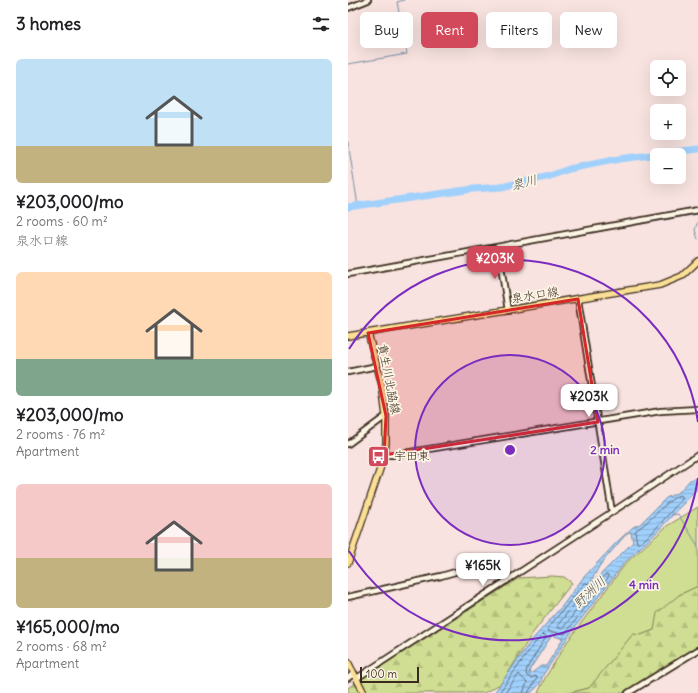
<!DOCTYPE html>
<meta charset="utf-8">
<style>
:root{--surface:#fff;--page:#f2f2f2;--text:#202124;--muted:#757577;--accent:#d1495b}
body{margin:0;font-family:Delius,"Klee One",sans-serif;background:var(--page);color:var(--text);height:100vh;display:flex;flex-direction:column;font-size:15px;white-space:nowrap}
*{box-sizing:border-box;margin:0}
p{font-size:13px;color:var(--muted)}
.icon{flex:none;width:22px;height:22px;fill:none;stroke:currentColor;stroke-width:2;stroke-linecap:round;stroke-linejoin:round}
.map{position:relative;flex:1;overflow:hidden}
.drawer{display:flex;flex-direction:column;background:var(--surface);width:348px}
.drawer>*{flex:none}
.hud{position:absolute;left:12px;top:12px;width:278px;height:36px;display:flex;gap:8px}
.controls{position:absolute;left:302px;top:60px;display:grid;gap:8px}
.controls a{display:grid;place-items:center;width:36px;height:36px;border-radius:6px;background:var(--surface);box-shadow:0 4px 16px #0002;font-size:20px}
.scale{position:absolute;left:12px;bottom:10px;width:59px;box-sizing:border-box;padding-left:4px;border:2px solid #3b2a1e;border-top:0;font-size:11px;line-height:14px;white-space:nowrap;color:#3b2a1e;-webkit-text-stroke:3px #fcf5e5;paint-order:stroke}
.price{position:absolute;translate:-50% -34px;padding:0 9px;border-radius:8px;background:#fff;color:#222;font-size:13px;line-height:26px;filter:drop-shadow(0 1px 2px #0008)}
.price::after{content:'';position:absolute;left:50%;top:24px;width:12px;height:9px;margin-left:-6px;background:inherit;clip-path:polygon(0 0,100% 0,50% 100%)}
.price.current{background:var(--accent);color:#fff}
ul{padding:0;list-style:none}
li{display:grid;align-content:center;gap:8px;height:212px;padding:0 16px}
li span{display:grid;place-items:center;height:124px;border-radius:6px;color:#555}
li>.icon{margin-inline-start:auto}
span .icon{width:72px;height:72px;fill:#fffc;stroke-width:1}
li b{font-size:17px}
h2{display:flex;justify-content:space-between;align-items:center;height:48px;padding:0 16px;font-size:17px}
.chip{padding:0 14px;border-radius:6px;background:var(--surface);box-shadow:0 4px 16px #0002;font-size:14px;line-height:36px}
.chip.current{background:var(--accent);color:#fff}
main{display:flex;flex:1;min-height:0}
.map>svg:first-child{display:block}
.grass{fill:#cfde92;stroke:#858458}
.forest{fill:url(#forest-firs);stroke:#858458}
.water{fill:url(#water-rules);stroke:#788ea3;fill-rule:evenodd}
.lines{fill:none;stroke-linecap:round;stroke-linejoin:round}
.shore{stroke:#636c77;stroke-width:1}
.stream{stroke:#788ea3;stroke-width:1}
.river{stroke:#a0d0fc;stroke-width:7}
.minor-casing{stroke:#3b2a1e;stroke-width:8}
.major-casing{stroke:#3b2a1e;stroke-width:8}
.minor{stroke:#fcf5e5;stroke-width:4.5}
.major{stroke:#fadf96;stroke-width:5.5}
.marked{fill:#d62828;fill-opacity:0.2;stroke:#d62828;stroke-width:3;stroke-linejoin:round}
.ring{fill:none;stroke:#7b2cbf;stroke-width:2}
.labels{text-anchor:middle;stroke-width:3.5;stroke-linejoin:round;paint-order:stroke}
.street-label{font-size:12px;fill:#3b2a1e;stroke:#fcf5e5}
.poi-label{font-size:12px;fill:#3b2a1e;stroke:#fcf5e5;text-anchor:start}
.water-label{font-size:13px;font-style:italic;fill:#545456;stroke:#fcf5e5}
.centre{fill:#7b2cbf;stroke:#fcf5e5;stroke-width:2}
.ring-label{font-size:12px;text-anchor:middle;font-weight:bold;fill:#7b2cbf;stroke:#fcf5e5;stroke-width:3.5;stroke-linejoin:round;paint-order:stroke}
</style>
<main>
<section class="drawer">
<h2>3 homes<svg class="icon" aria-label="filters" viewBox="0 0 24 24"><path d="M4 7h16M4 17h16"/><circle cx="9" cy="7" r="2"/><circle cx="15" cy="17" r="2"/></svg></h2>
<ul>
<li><span style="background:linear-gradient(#bfe0f5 70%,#c2b280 0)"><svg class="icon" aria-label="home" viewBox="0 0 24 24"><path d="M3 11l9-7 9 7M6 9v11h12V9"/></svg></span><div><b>¥203,000/mo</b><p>2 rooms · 60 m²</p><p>泉水口線</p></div></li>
<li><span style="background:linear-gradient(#ffd9b3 70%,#7fa58c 0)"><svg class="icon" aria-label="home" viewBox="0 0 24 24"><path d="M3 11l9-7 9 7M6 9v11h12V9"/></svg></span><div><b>¥203,000/mo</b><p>2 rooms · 76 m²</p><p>Apartment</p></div></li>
<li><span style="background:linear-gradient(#f6c9c9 60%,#c2b280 0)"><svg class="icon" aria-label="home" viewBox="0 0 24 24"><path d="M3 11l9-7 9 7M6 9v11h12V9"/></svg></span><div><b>¥165,000/mo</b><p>2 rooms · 68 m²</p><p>Apartment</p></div></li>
</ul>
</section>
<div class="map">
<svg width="350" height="693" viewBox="0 0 350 693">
<defs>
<pattern id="forest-firs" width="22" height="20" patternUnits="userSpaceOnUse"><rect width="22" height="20" fill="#cfde92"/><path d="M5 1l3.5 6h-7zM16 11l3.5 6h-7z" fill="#b3bf7d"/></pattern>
<pattern id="water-rules" width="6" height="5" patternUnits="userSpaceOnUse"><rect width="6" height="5" fill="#a0d0fc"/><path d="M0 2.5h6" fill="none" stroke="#8bb3d8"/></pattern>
</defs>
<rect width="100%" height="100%" fill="#f8e3e0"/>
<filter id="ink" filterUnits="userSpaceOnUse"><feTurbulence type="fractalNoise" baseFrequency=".025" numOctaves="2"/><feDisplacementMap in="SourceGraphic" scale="8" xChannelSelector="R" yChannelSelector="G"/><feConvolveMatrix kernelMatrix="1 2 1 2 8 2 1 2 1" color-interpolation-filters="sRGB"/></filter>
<g filter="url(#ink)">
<polygon class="grass" points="350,507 350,586 331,595 306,630 293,635 241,688 221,693 190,693 197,678 219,642 278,563 319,526"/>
<g class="forest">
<polygon points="204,576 216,577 224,583 184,634 154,683 136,693 0,693 0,688 158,586 171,578"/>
<polygon points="350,586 350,649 279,693 221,693 241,688 285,634 293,635 306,630 309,613 331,595"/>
</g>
<path class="water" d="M350,478V488L305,536L277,562L224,631L195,675L192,684L183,693H146L183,641L215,605L235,578L269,542L285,527L292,524L318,498L331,492L342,480ZM283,532L285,542L245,582L243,581L252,565L279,533ZM204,635L215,639L198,666H193L181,675L182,669Z"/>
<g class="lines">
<g class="shore">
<path d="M329,496L333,495L335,498L303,534L292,543H289L287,531C303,521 313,506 329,496Z"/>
<polygon points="257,575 260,575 260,578 217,634 200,631 200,628 237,583 247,585"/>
<polygon points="239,589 242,593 215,628 210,628 210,625"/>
<polyline points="151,693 186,644 196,634 198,637 179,668 178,673 179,676 183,678 188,676 189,678 180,693"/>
<polyline points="157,693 171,674 179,683 175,693"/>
</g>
<g class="stream">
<polyline points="0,64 59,54 49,2 56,0"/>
<polyline points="0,142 10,206"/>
<polyline points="350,221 347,230 350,239"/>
<polyline points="152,249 350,214"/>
<polyline points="0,276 149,250"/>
<polyline points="0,447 3,445"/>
<polyline points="323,515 330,514 350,546"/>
</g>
<polyline class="river" points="0,207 125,189 153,187 202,176 221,169 271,159 350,149"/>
<defs>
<g id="minor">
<polyline points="0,8 20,0"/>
<polyline points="150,247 160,311"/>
<polyline points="0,274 350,210"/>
<polyline points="0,372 29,366"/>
<polyline points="0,444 38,416"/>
<polyline points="36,455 44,455 313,411 350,409"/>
<polyline points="264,512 350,455"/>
<polyline points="0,597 93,576 128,566 151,573 159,581"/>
<polyline points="0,678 6,673"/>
<polyline points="9,678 264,512 230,299"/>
<polyline points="280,693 350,650"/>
</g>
<g id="major">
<polyline points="0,336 312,285 334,276 350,261"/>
<polyline points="0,563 32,469 38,444 38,416 34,385 20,333"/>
<polyline points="0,662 16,693"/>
</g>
</defs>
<use href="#minor" class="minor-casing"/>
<use href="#major" class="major-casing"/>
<use href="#minor" class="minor"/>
<use href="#major" class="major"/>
</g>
</g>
<path class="marked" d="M230,299L250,422L36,455L38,416L20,333Z"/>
<circle cx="162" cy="450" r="95" fill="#7b2cbf" fill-opacity=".12"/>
<g class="ring">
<circle cx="162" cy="450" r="95"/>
<path d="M350 478A190 190 0 0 1 1 551M1 349A190 190 0 0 1 350 422"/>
</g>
<defs>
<symbol id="bus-square" viewBox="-11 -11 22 22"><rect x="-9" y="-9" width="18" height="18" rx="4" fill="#d1495b" stroke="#fcf5e5"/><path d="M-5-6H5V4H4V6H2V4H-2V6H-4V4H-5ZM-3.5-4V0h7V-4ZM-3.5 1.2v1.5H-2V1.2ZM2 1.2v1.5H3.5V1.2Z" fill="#fff"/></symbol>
</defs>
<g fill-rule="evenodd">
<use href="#bus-square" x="18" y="444" width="25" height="25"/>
</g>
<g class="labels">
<g class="street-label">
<text transform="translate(187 295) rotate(-9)" y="4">泉水口線</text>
<text transform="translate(41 379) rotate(79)" y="4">貴生川北脇線</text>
</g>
<g class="poi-label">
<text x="46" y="460">宇田東</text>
</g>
<g class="water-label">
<text transform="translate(176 182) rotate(-14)" y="5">泉川</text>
<text transform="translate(241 592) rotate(-43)" y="5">野洲川</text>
</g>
</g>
<circle cx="162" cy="450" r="6" class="centre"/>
<g class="ring-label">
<text x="257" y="454">2 min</text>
<text x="296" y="589">4 min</text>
</g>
</svg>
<div class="controls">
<a><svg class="icon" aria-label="locate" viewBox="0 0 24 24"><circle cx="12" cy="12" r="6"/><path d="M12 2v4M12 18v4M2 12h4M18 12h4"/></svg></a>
<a>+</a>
<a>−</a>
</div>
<div class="scale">100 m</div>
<b class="price current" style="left:147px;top:280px">¥203K</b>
<b class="price" style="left:241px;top:418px">¥203K</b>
<b class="price" style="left:135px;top:587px">¥165K</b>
<div class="hud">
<a class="chip">Buy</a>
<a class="chip current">Rent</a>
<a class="chip">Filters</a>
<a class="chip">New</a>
</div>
</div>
</main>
